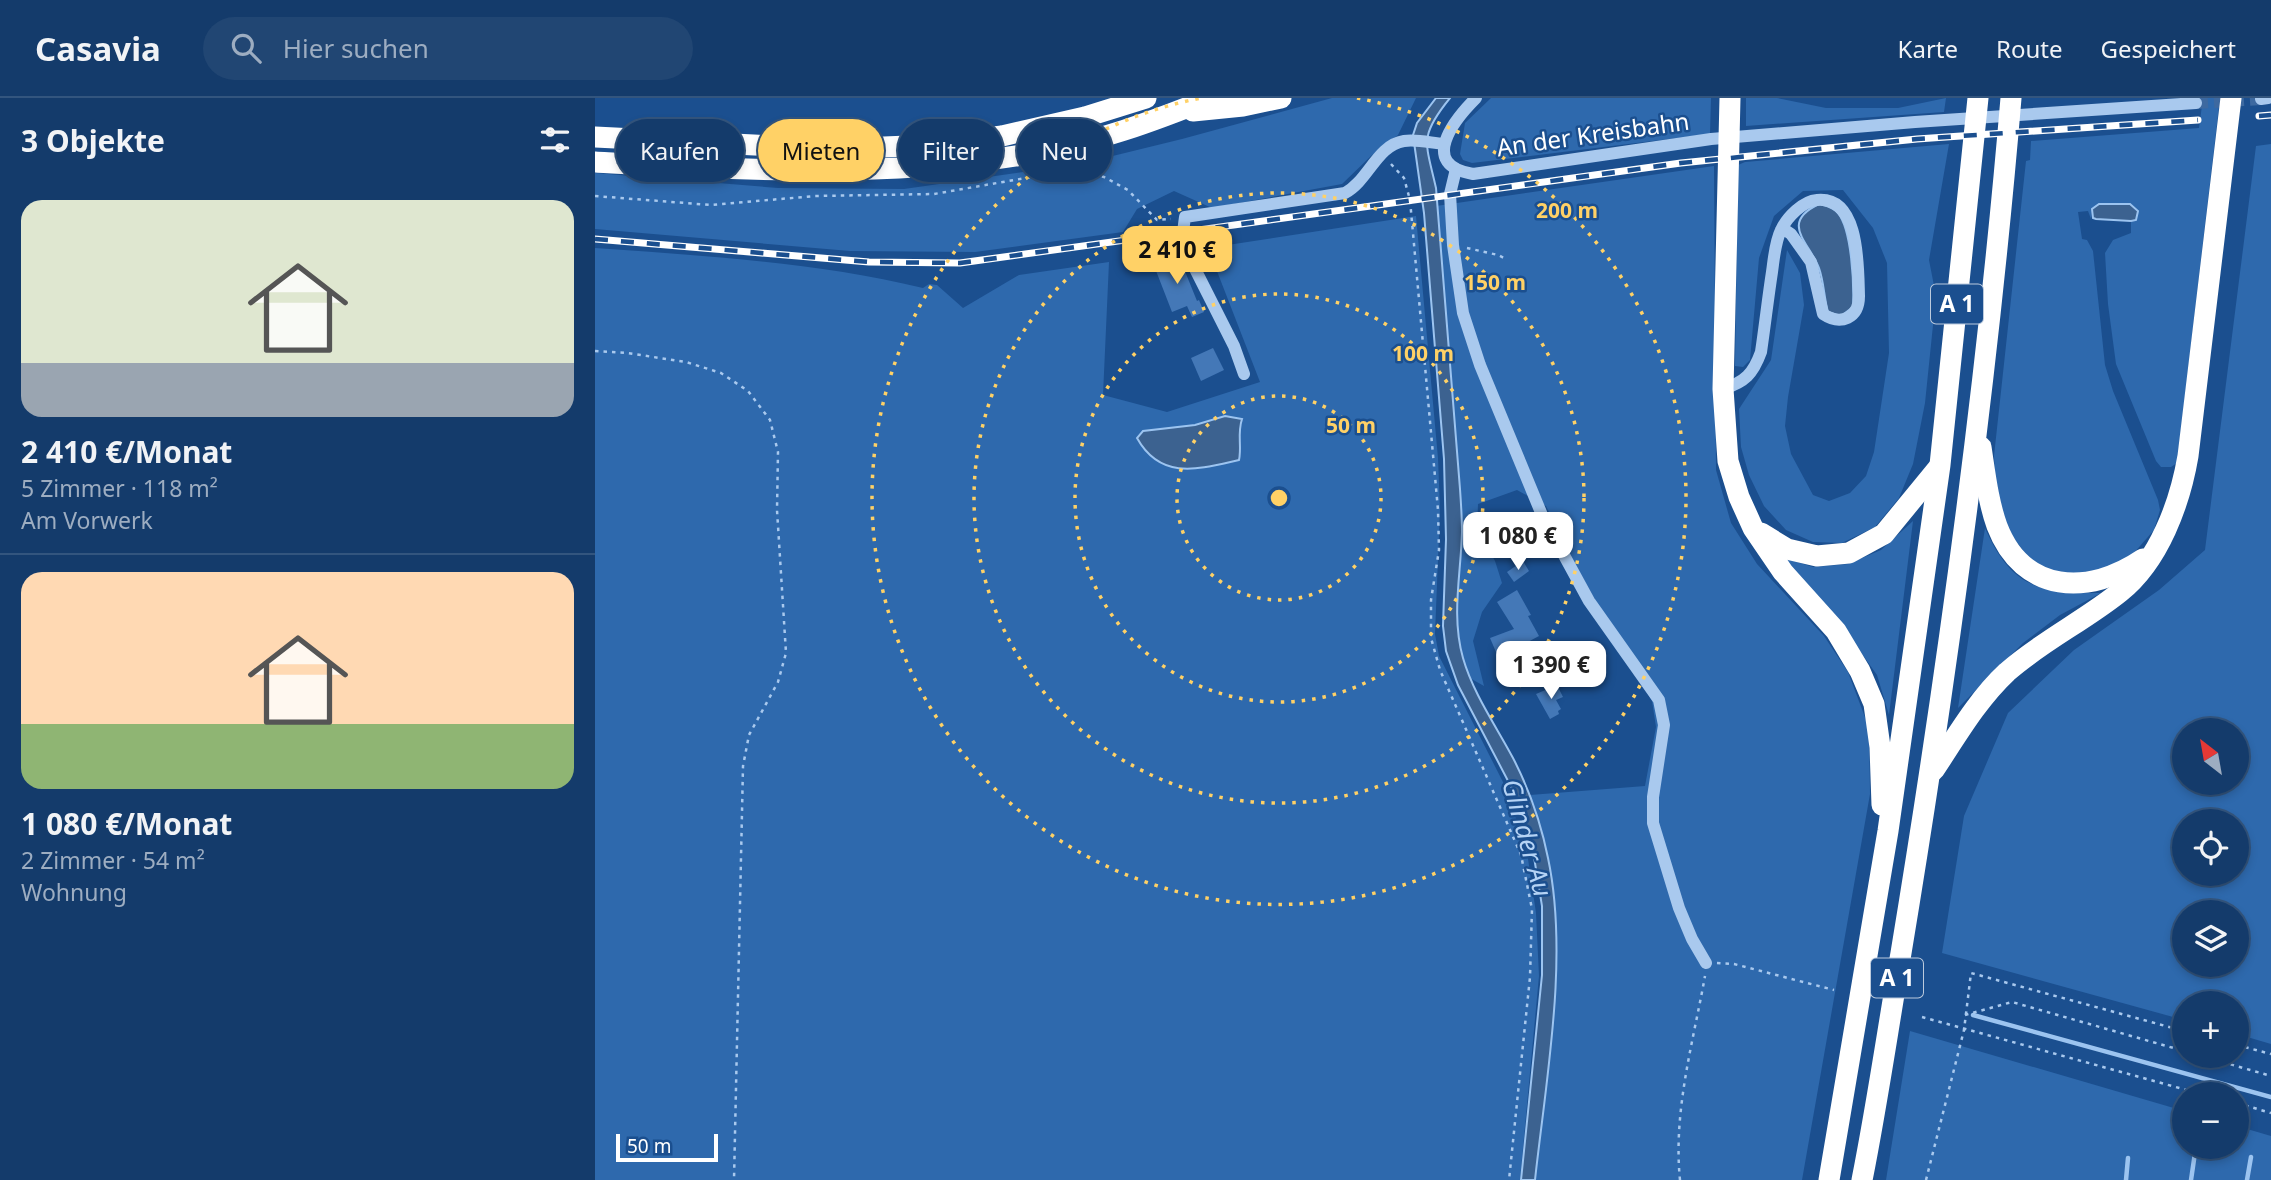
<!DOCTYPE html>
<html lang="de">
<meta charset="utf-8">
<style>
:root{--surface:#143b6b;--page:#214673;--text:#f1f3f6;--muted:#9dadc1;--line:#33557e;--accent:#ffd166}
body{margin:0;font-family:"Noto Sans",sans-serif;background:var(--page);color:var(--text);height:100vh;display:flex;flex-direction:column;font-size:26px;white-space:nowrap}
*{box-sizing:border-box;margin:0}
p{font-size:23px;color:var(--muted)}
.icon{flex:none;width:38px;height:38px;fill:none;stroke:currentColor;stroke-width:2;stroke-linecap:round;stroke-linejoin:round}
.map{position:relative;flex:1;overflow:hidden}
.panel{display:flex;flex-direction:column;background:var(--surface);width:595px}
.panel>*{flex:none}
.banner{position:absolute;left:21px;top:21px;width:665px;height:63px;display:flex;gap:14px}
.needle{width:46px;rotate:329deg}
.buttons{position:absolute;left:1577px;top:620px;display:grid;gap:14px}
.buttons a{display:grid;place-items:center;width:77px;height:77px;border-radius:50%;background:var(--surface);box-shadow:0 4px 10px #0003,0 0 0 2px var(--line);font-size:35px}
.scale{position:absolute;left:21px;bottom:18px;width:102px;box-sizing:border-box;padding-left:7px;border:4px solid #fff;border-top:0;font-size:19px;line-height:24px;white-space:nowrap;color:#fff;-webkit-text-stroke:5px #1b4f8f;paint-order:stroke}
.price{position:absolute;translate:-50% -60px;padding:0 16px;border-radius:14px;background:#fff;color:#222;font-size:23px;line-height:46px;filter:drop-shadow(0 2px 4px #0008)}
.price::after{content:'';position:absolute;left:50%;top:42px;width:21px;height:16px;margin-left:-10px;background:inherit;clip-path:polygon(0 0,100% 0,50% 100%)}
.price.on{background:var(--accent);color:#111}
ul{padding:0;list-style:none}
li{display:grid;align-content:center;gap:14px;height:371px;padding:0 21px}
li+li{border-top:2px solid var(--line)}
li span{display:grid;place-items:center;height:217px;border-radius:21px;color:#555}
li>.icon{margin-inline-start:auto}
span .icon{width:126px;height:126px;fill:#fffc;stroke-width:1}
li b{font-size:30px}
h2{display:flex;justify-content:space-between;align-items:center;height:84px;padding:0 21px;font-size:30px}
.tag{padding:0 24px;border-radius:32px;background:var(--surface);box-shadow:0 4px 10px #0003,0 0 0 2px var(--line);font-size:24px;line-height:63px}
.tag.on{background:var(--accent);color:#111}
header{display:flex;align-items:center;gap:42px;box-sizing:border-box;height:98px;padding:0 35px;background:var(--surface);border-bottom:2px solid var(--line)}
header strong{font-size:33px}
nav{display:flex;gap:38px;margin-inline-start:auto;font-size:24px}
.search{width:490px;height:63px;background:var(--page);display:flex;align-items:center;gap:18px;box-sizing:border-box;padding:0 24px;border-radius:38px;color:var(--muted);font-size:26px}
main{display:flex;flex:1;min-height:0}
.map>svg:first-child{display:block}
.green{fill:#2e69ad;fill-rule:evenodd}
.water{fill:#3c6290;stroke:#9cc4f0;stroke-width:2}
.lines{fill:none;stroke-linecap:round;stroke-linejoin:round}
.stream{stroke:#9cc4f0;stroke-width:4.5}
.building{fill:#4478b7}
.minor-tunnel{stroke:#3d69a0;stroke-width:12;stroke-dasharray:12 6;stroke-linecap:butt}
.path{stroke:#a9c9ee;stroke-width:2.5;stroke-dasharray:3.5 5;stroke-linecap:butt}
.minor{stroke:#a9c9ee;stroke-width:12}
.highway{stroke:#fff;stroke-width:21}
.rail-casing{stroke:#fff;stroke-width:7}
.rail{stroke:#1b4f8f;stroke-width:4.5;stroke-dasharray:13;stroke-linecap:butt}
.ring{fill:none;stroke:#ffd166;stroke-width:3.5;stroke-dasharray:3.5 7}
.labels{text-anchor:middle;stroke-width:5;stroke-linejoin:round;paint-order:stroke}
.shield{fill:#1b4f8f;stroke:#bbcadd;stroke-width:2}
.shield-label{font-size:23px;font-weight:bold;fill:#fff}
.street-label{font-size:24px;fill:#fff;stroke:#1b4f8f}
.water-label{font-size:26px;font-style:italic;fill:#b5d3f5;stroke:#1b4f8f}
.centre{fill:#ffd166;stroke:#1b4f8f;stroke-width:3.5}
.ring-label{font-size:21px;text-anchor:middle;font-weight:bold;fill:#ffd166;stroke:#1b4f8f;stroke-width:5;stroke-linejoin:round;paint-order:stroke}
</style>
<header>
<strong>Casavia</strong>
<div class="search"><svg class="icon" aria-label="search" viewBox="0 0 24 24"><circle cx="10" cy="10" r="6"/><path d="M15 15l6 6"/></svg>Hier suchen</div>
<nav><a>Karte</a><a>Route</a><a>Gespeichert</a></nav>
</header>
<main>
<section class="panel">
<h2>3 Objekte<svg class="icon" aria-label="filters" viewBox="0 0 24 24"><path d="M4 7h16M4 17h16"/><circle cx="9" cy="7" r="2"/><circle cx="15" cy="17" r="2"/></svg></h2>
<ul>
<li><span style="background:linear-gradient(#dfe7d0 75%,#9aa5b1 0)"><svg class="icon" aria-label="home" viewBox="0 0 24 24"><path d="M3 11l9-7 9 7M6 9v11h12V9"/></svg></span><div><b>2 410 €/Monat</b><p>5 Zimmer · 118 m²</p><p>Am Vorwerk</p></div></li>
<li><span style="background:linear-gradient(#ffd9b3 70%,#8fb573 0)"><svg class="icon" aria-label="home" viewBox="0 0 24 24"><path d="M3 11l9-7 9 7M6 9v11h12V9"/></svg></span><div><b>1 080 €/Monat</b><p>2 Zimmer · 54 m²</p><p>Wohnung</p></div></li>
</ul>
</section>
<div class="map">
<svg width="1676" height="1082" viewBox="0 0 1676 1082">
<rect width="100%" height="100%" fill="#1b4f8f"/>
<g class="green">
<polygon points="737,0 821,0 803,37 776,58 747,86 617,110 579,93 542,111 528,134 380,154 255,153 0,131 0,75 183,90 309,91 485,66 587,41"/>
<polygon points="896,0 1116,0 1115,36 877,65 868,62 865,56 870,25"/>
<polygon points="1151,0 1182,0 1231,10 1303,10 1351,0 1349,14 1151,28"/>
<polygon points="1608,0 1625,0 1582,365 1576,369 1566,369 1561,363 1521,266 1513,206 1510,155 1518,142 1536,135 1536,123 1541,122 1535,106 1504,106 1497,111 1496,121 1493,113 1483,114 1487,141 1492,142 1498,153 1510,267 1518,293 1563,402 1565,412 1559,432 1538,456 1518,469 1476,479 1437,464 1411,430 1400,378 1399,358 1431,63 1435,62 1436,43 1604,30"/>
<polygon points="1354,46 1334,162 1341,198 1330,305 1318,366 1304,400 1280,429 1247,445 1218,444 1191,432 1169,408 1154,377 1146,349 1144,311 1176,262 1192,152 1205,175 1209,207 1193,299 1190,328 1196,356 1218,397 1234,403 1255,395 1271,378 1279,354 1294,255 1292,165 1278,130 1248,92 1208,93 1179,118 1164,160 1155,262 1148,269 1140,268 1143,67 1150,64"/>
<path d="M1676,46V946L1642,936V905H1589V922L1347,855L1369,718L1413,615L1479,552L1564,492L1610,452L1661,48ZM1589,632H1642V684H1589ZM1589,723H1642V775H1589ZM1589,814H1642V866H1589Z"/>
<polygon points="1119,68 1121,372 1136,425 1162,466 1229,538 1253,574 1274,630 1275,696 1207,1082 940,1082 955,946 961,837 946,733 935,697 1050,688 1061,629 1057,603 975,457 951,408 922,392 883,406 882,431 900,463 907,485 887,514 878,543 889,588 873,579 858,544 862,455 841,108"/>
<path d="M821,118L843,360L845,411L840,536L844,558L911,690L932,754L941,815L944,878L925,1082H0V150C110,158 221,164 328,190L334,186L342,187L368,210L424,177L514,164L508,297L572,314L665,284L613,150Z"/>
<polygon points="1318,423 1294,617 1282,577 1240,518 1186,459 1218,469 1253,466 1286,452"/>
<path d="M1390,430C1416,489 1444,496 1506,495L1465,517L1428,545L1363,610Z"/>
<polygon points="1315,933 1589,1013 1589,1048 1642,1048 1642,1028 1676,1038 1676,1082 1291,1082"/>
</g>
<g class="water">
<path d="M841,0H855C823,39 831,45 841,90L865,391C866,405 867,419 867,434C866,476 856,518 868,560C878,595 901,628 918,660C934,691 946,725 953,760C974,859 951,981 940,1082H926L947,877V808L939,759L923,702L863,587L851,553L848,528L851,441L849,361L829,115L818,37L822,25Z"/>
<path d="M1224,106C1231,108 1238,109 1243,115C1257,132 1259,187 1258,209L1246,218L1233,214C1229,200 1229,184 1224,170C1214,144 1184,125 1224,106Z"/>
<polygon points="1504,106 1535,106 1543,113 1541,122 1536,123 1501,121 1498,120 1497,111"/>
<path d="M630,318L647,321C642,336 647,348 644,362C604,371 566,383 542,340L548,333L600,327Z"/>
</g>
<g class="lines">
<g class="stream">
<polyline points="1378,917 1676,999"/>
<polyline points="1531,1082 1533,1060"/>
<polyline points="1596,1082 1601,1048"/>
<polyline points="1652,1082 1656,1059"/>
</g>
</g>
<g class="building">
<polygon points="583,156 602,203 604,202 609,214 597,219 592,208 577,214 558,165"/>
<polygon points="618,250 629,272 606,283 596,260"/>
<polygon points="928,463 934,473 919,484 912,474"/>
<polygon points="922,492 936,517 933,518 944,538 916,553 920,563 907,568 895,540 919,531 902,504"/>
<polygon points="962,587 968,599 961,602 966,611 963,613 964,616 955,621 941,596"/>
</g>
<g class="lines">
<polyline class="minor-tunnel" points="1601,5 1666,1"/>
<g class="path">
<polyline points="796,66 809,80 815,102 843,412 844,452 836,502 836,540 845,572 926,757 937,811 935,879 914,1082"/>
<polyline points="0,98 116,107 220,98 339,96 448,77 490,74 509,79 533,92 562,122 576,121"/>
<polyline points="872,150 903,157 911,161"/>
<polyline points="0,253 32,255 91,264 126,275 153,293 175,322 183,354 182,412 191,555 183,584 154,637 148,668 139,1082"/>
<polyline points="1122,865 1139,866 1239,892"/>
<polyline points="1370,917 1417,904 1589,953"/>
<polyline points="1327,919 1606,996"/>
<polyline points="1642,947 1676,956"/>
<polyline points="1603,957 1676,978"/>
<polyline points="1642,1005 1676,1015"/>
<path d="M1085,1082C1078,1013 1098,945 1110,878"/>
<polyline points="1331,1082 1369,932 1376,875 1589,933"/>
</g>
<g class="minor">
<path d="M881,0C859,22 823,67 878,76L1116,41L1320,24L1601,5"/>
<polyline points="1666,1 1673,0"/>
<polyline points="861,71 855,96 858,147 868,215 885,267 947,417 994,503 1064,602 1069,627 1058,699 1058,725 1084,810 1097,841 1111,865"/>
<path d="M649,276L639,248L591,153L588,134L590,119L750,95C773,83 782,47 809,43C822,41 836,45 849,46"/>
<path d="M1128,291C1150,284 1158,276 1166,254C1170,227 1173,200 1177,174C1179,160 1180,144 1186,132C1192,119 1208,103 1222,102C1265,98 1263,168 1264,198C1264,220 1246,228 1228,216L1216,164L1196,136L1187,130"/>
</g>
<g class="highway">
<polyline points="1135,0 1128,291 1133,363 1144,399 1158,430 1188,474 1241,533 1265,573 1279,606 1285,649 1287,707"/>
<polyline points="598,13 648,8 686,0"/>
<polyline points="0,39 241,51 337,47 407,38 490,19 551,0"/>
<path d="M0,64C147,72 293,81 439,55C499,45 559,23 616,0"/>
<path d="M1386,349C1390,375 1393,403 1402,428C1428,496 1494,498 1548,461"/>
<polyline points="1166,435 1192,451 1222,458 1254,455 1289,436 1344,369"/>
<path d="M1339,672C1361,639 1382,602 1412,574C1447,543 1489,523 1525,494C1564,463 1585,405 1593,358L1636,0"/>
<polyline points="1234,1082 1293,733 1345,367 1383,0"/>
<path d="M1267,1082C1282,1007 1293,930 1306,855C1353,571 1392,286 1416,0"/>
</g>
<defs>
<g id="rail">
<polyline points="1664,18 1676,17"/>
<polyline points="0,141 274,164 365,165 1086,65 1322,41 1603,22"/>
</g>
</defs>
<use href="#rail" class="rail-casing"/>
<use href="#rail" class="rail"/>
</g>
<g class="ring">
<circle cx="684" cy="400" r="102"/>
<circle cx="684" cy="400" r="204"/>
<circle cx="684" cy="400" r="305"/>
<path d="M762 0A407 407 0 1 1 606 0"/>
</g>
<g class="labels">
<g class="shield">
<rect x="1336" y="186.5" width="52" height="39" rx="5"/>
<rect x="1276" y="860.5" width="52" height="39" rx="5"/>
</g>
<g class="shield-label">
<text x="1362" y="214">A 1</text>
<text x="1302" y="888">A 1</text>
</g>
<g class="street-label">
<text transform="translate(998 37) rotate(-8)" y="8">An der Kreisbahn</text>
</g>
<g class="water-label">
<text transform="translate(932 740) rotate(74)" y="9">Glinder Au</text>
</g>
</g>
<circle cx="684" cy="400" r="10" class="centre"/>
<g class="ring-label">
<text x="972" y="120">200 m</text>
<text x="900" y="192">150 m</text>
<text x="828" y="263">100 m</text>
<text x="756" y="335">50 m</text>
</g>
</svg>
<div class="buttons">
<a><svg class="needle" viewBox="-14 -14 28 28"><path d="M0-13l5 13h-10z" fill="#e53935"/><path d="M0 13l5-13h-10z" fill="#9dadc1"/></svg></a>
<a><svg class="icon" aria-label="locate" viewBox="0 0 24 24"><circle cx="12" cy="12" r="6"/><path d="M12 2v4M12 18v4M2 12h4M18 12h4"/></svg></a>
<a><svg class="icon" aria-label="layers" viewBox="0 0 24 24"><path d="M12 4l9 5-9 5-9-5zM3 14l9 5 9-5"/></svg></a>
<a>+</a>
<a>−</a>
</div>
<div class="scale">50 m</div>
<b class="price on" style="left:582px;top:188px">2 410 €</b>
<b class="price" style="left:923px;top:474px">1 080 €</b>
<b class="price" style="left:956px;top:603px">1 390 €</b>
<div class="banner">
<a class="tag">Kaufen</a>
<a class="tag on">Mieten</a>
<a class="tag">Filter</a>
<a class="tag">Neu</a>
</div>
</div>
</main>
